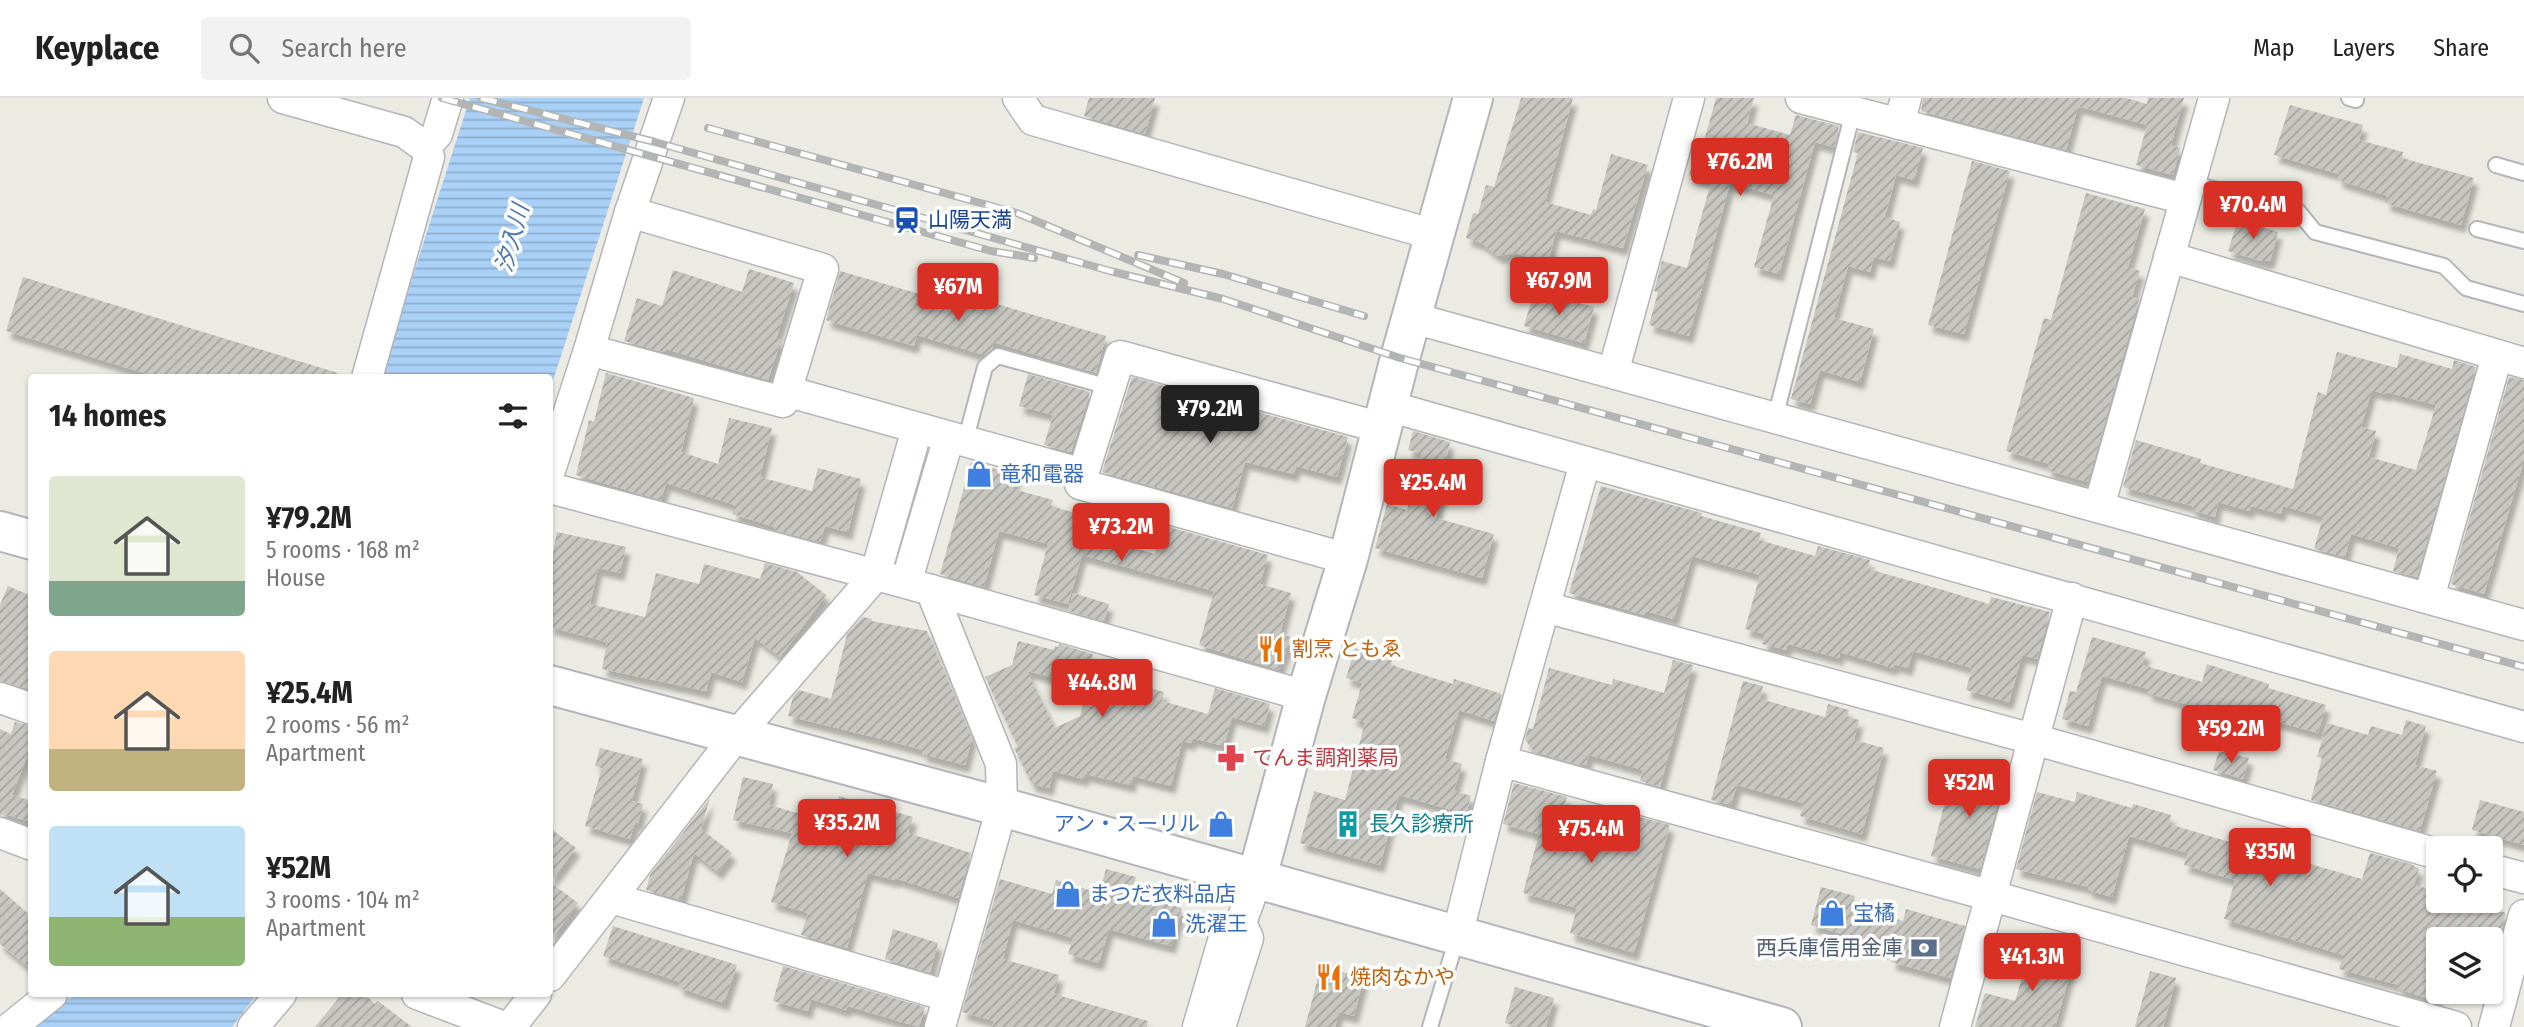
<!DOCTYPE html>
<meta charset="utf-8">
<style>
:root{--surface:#fff;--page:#f2f2f2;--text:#222;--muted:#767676;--line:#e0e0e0;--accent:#d93025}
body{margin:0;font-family:"Fira Sans Condensed","Noto Sans JP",sans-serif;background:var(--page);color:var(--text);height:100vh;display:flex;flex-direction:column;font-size:26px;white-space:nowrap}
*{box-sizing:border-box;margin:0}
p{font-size:23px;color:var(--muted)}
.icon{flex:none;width:38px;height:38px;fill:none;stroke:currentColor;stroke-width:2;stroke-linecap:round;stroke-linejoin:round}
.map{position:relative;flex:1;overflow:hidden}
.drawer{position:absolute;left:28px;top:276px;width:525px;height:623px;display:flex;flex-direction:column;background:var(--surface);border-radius:7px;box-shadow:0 2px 5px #0004}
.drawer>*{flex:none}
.controls{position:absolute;left:2426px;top:738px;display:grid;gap:14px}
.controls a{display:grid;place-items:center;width:77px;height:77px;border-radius:7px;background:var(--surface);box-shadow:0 2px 5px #0004;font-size:35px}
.price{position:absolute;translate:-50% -60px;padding:0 16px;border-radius:7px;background:var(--accent);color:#fff;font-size:23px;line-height:46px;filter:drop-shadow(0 2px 4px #0008)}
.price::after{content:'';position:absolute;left:50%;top:42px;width:21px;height:16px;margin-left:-10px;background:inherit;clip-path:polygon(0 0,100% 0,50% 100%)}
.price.current{background:#222;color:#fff}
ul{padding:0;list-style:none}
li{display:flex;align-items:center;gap:21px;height:175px;padding:0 21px}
li span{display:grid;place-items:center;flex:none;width:196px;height:140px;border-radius:7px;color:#555}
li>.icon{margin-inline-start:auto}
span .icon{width:84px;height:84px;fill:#fffc;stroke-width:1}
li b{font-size:30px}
h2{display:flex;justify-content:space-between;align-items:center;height:84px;padding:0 21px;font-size:30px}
header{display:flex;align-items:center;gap:42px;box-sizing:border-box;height:98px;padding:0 35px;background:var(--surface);border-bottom:2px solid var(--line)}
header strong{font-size:33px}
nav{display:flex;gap:38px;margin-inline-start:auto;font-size:24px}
.search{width:490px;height:63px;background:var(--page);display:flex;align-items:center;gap:18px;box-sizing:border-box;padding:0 24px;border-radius:7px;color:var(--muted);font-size:26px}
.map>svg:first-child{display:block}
.water{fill:url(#water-rules)}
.building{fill:url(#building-hatch);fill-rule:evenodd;filter:url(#shadow)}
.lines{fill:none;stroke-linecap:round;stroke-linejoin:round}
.lane-casing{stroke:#b3b5b9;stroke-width:18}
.street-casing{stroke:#b3b5b9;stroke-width:33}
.secondary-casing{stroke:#b2b5b9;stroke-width:42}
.lane{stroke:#fff;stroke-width:14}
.street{stroke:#fff;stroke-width:30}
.secondary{stroke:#fff;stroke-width:38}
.rail-casing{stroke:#b3b4b4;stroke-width:8}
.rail{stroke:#fff;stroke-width:5;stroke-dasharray:16;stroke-linecap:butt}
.labels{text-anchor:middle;stroke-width:7;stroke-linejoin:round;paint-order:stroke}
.transit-label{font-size:21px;fill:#164399;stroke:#fff;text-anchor:start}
.shop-label{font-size:21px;fill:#366cbe;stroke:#fff;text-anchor:start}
.food-label{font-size:21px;fill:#c56008;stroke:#fff;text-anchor:start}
.health-label{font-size:21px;fill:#be3a42;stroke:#fff;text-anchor:start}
.culture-label{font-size:21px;fill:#0d838f;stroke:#fff;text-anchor:start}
.service-label{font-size:21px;fill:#4e5e75;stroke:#fff;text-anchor:end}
.water-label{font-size:23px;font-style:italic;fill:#4b78b0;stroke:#fff}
</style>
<header>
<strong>Keyplace</strong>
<div class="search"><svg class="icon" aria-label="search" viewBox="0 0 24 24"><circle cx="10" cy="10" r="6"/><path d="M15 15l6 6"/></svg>Search here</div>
<nav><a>Map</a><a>Layers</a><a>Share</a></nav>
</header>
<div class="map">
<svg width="2524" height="929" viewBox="0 0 2524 929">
<defs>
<pattern id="water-rules" width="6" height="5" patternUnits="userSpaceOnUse" patternTransform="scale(1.75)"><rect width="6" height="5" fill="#a9d1f7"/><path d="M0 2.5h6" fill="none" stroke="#8dadcb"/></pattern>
<pattern id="building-hatch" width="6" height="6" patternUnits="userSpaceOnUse" patternTransform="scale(1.75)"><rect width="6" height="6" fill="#c8c6c0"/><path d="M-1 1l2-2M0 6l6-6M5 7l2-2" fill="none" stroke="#a5a49f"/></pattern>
<filter id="shadow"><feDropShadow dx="4.5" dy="8" stdDeviation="2" flood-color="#0004"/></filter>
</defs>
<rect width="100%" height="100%" fill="#ecebe3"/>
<g class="water">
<polygon points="470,0 644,0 550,292 550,280 380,280"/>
<polygon points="76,896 257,896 232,929 32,929"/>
</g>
<g class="building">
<polygon points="1089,0 1155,0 1145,36 1084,18"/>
<polygon points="1521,0 1573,0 1545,104 1591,117 1593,111 1596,112 1611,56 1648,67 1623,150 1556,133 1548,164 1514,155 1498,158 1481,145 1466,140 1473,115 1478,116 1486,87 1494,89"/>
<polygon points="1716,0 1754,0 1747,25 1790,37 1796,17 1839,28 1834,49 1815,44 1779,176 1754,169 1774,97 1730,85 1689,238 1649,227 1658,194 1654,193 1662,163 1687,170 1711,84 1689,77 1696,52 1701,54"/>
<polygon points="1923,0 2126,0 2147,6 2148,0 2184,0 2171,47 2180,50 2173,77 2136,67 2147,27 2078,8 2066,52 1921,13"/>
<polygon points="2290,7 2363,27 2359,42 2403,54 2402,60 2474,80 2461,127 2385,105 2388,98 2338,82 2339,76 2274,57"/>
<polygon points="1858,34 1923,50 1914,82 1896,77 1885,119 1900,124 1890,163 1874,159 1870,174 1848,168 1834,220 1874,231 1860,284 1820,272 1810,306 1791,301 1858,55 1853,54"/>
<polygon points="1972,63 2010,73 1964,236 1928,227"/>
<polygon points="2086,95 2145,111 2128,169 2140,173 2132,199 2139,201 2088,384 2047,372 2049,366 2006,353 2044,220 2051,222"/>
<polygon points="2238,121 2278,134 2270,163 2261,163 2228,153"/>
<polygon points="749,171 794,185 776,241 781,242 768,282 666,251 664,254 624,243 637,200 662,208 673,172 742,194"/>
<polygon points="840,173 937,201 939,194 965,202 966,197 1106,238 1096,275 993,244 992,251 984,257 917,237 914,248 826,222"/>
<polygon points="23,179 338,275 337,280 161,280 6,233"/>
<polygon points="1534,193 1594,209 1584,245 1524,228"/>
<path d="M2337,254L2397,270L2400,256L2452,271L2454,262L2476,269L2417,479L2393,473L2399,450L2351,436L2345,459L2314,451L2323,419L2283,408L2281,416L2251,408L2249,413L2218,404L2215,419L2192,412L2193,408L2123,389L2136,342L2201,361L2200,365L2293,391L2318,294L2326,297ZM2372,292L2385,296L2386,294L2436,307L2416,372L2369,359L2376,333L2361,329Z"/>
<polygon points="606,275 694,300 681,354 718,366 729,320 772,330 760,379 812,393 818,370 861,381 848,434 825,428 820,444 774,432 775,429 732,416 735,407 666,385 661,402 576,377 589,322 594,324"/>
<polygon points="1028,276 1090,294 1071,354 1044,347 1053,317 1019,308"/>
<polygon points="1132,279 1171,290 1168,304 1218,317 1222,304 1348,339 1337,379 1296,368 1294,376 1245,364 1232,410 1102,374"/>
<polygon points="2509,279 2524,282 2524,362 2484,496 2451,486"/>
<polygon points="1413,333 1450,344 1445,366 1450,367 1436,420 1494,436 1482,480 1375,450 1387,406 1407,412 1422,355 1408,352"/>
<polygon points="971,364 1017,377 1013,391 1053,402 1051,408 1090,419 1085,437 1155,456 1162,427 1268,457 1260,486 1291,495 1280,536 1291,539 1279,572 1199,547 1214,493 1082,457 1068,506 1034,497 1048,446 999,433 984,489 940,476"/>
<polygon points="1601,388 1702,415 1701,418 1761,435 1759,442 1815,458 1818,448 1870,462 1868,471 1943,492 1989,506 1991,499 2050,514 2037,561 2022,557 2009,604 1966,592 1972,570 1913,553 1908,570 1894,566 1893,570 1840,554 1839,560 1788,546 1786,552 1762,546 1765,536 1745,531 1760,477 1692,458 1674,521 1646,513 1644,517 1569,495"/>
<polygon points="557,434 626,449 620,475 598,470 590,506 645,519 656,475 699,486 704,466 760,481 765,465 797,474 826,497 780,559 755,540 742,584 711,574 706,593 602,571 607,544 550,529 550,471"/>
<polygon points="8,488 32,498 32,592 0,583 0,507"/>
<polygon points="1073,495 1109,506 1104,523 1068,513"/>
<polygon points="863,519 872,521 871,523 927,533 972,640 965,667 922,656 923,652 890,643 788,618 793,599 799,592 831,601 847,536"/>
<polygon points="2092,539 2146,554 2142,567 2202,584 2207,566 2269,586 2268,590 2326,607 2318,635 2261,619 2259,627 2147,595 2149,591 2102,578 2088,628 2062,621 2070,593 2076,594"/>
<path d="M1018,543L1054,552L1055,548L1059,549V546L1093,556L1090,570L1109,574L1108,579L1164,594L1162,603L1208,616L1215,590L1270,606L1264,628L1232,619L1224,648L1193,640L1191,645L1182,643L1171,688L1133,678L1131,687L1085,676L1084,681L1053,673L1049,690L1032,686L1014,650L1018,649L985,579L1012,567ZM1027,573L1088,588L1080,618L1055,630Z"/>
<polygon points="1355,550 1392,561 1391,567 1453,586 1454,581 1502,596 1494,623 1459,612 1445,661 1462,666 1454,693 1471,698 1466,716 1399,697 1380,767 1300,745 1314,693 1345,702 1365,624 1352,620 1362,585 1346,580"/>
<polygon points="1673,562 1693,567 1660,689 1640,683 1643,672 1589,657 1586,667 1576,666 1535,654 1525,642 1528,630 1533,631 1549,570 1612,587 1613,581 1664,595"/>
<polygon points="1743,583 1763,588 1760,601 1825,619 1828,606 1849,612 1847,619 1859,622 1854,642 1884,650 1862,736 1800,718 1803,705 1737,687 1731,707 1711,702"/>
<polygon points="2406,622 2426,628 2415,667 2437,673 2420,733 2311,702 2322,660 2317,659 2327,625 2368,637 2371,628 2402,637"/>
<polygon points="15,624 32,628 32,645 12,697 32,703 27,723 5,716 0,718 0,631 11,636"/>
<polygon points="600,650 643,661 632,703 643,706 638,725 635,724 630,741 585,728 602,670 595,668"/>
<polygon points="2219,653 2249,660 2243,681 2213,672"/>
<polygon points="1976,668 2006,676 1980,771 1931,758 1950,685 1969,690"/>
<polygon points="743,679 773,686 769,707 826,723 831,724 839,698 913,719 908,735 971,755 958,800 895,780 895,782 868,775 847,850 801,837 808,815 771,804 792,735 733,722"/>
<polygon points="1514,685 1567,699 1559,726 1597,737 1605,710 1670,727 1634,855 1570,835 1577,810 1523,795 1539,736 1503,726"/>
<polygon points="2037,694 2075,704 2077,694 2132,710 2133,706 2171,717 2169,726 2243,748 2246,739 2275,748 2277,739 2297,745 2293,761 2362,781 2370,755 2411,766 2419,771 2414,787 2438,793 2438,803 2478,803 2477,807 2506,815 2499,842 2438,842 2438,901 2427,900 2398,891 2399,887 2339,871 2343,857 2224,821 2235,782 2184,767 2188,755 2129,738 2112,799 2088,792 2089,789 2016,771"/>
<polygon points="710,700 701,731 732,755 718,774 694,755 681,802 646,792 650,777"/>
<polygon points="2480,702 2524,714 2524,747 2472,732"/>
<polygon points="550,730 576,750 550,784 578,805 550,843"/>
<polygon points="1106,771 1136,779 1132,792 1155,799 1154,802 1182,810 1171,848 1109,831 1099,865 1068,856 1073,840 1013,822 1003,861 1059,877 1054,896 1148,923 1147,929 992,929 994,923 962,914 1000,781 1052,796 1056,782 1099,795"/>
<polygon points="1821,789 1855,798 1852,808 1903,823 1906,811 1965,828 1950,880 1891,864 1894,854 1855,844 1856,840 1811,827"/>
<polygon points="0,791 32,819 32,872 0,846"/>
<polygon points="613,828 737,867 724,905 678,889 680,884 603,858"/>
<polygon points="893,831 938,845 930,875 885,861"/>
<polygon points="2032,845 2075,857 2055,929 1975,929 1985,895 2015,903"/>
<polygon points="783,868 925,909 919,929 848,908 846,912 811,901 808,913 773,903"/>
<polygon points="1321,868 1364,880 1354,918 1339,914 1335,929 1305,929"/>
<polygon points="2150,873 2176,880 2163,929 2135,929"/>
<polygon points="1515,889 1554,900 1546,929 1518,929 1505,925"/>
<polygon points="342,896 364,896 375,906 378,903 412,929 315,929"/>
</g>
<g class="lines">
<defs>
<g id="lane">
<polyline points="2349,0 2356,2"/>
<polyline points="2496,67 2524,75"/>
<polyline points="2190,85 2298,113 2315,134 2444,168 2466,190 2524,206"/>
<polyline points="2477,131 2524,143"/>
<polyline points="1775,320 1853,14"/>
<polyline points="965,344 985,269 998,258 1109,289"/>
<polyline points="1430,929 1457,840"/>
</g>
<g id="street">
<polyline points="283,0 404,34 425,49 429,59 367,280"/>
<polyline points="1018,0 1033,22 1435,137"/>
<polyline points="1801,0 2185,101"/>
<polyline points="1899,26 1906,0"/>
<polyline points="425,49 437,36 448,0"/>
<polyline points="2169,159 2524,265"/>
<polyline points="1413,220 2524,527"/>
<polyline points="589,252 783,304 823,171 630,114"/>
<polyline points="1613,275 1689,0"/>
<polyline points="786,293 1083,376"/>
<polyline points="1388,308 2524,629"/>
<polyline points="550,372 589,252 630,114 669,0"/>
<polyline points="550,390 906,485 1306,598"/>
<polyline points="2099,409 2214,0"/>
<polyline points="1348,461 1080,386 1083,376 1120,258 1382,330"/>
<polyline points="906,485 949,339"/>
<polyline points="931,492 1001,666 1002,709 940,929"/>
<polyline points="2429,500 2497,258"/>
<polyline points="1545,509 2033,641 2438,756"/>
<polyline points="0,600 32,611"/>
<polyline points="1501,663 1992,798 2456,929"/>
<polyline points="0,735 32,747"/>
<polyline points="2490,771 2524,780"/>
<polyline points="611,800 948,898"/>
<polyline points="1457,838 1501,663 1585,365"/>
<polyline points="550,878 736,638 875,478 917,331"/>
<polyline points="417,896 504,929"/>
<polyline points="11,929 52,896"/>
<polyline points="253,929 281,896"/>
<polyline points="510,929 536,896"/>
<polyline points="1198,929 1226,833 1241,825 1256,783"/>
<polyline points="1220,929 1248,840 1241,825"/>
<polyline points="1955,929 2072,500"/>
<polyline points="2494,929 2524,817"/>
</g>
<g id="secondary">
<polyline points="0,433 32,442"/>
<polyline points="550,587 1002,709 1782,929"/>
<polyline points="1256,783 1306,598 1348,461 1400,260 1473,0"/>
</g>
</defs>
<use href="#lane" class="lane-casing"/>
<use href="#street" class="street-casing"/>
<use href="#secondary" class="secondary-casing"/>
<use href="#lane" class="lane"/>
<use href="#street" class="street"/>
<use href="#secondary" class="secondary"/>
<defs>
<g id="rail">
<polyline points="442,0 991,153 1034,160"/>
<polyline points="481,0 655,44 1110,173 1223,201 1400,260 2524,569"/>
<polyline points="708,30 1017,115 1184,185"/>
<polyline points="1138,157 1223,176 1364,218"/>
</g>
</defs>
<use href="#rail" class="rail-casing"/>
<use href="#rail" class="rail"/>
</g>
<defs>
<symbol id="station-bare" viewBox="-9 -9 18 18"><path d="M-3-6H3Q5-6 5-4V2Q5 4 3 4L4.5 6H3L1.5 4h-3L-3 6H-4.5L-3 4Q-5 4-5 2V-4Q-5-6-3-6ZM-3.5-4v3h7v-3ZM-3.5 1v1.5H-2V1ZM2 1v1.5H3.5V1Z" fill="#1a4fb4" stroke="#fff" stroke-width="2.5" paint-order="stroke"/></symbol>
<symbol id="shop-bare" viewBox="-9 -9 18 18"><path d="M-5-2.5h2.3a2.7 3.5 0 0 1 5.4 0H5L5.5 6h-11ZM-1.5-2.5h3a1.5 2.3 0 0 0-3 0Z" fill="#3f7fe0" stroke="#fff" stroke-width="2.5" paint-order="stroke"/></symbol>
<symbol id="restaurant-bare" viewBox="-9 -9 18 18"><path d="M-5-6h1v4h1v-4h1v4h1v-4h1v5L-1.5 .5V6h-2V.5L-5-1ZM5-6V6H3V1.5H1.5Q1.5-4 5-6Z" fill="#e8710a" stroke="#fff" stroke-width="2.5" paint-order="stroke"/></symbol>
<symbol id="pharmacy-bare" viewBox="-9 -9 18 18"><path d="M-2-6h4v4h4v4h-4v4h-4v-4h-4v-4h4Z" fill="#e0444e" stroke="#fff" stroke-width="2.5" paint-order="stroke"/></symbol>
<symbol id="building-bare" viewBox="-9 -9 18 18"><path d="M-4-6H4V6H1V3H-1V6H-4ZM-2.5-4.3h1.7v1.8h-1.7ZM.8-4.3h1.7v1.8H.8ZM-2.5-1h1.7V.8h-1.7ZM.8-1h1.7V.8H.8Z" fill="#0f9aa8" stroke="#fff" stroke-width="2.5" paint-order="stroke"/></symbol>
<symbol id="bank-bare" viewBox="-9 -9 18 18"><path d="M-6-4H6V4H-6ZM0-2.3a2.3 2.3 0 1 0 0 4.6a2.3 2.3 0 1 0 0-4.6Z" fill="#5c6f8a" stroke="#fff" stroke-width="2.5" paint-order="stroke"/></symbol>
</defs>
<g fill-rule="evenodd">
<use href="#station-bare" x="888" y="103" width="38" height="38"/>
<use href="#shop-bare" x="960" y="357" width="38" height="38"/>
<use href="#restaurant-bare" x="1252" y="532" width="38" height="38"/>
<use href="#pharmacy-bare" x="1212" y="641" width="38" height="38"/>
<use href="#shop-bare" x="1202" y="707" width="38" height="38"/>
<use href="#building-bare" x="1329" y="707" width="38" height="38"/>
<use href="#shop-bare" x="1049" y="777" width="38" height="38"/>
<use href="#shop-bare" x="1813" y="796" width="38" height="38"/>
<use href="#shop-bare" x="1145" y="807" width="38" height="38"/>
<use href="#bank-bare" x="1905" y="831" width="38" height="38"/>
<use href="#restaurant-bare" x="1310" y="860" width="38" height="38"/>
</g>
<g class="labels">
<g class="transit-label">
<text x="928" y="129">山陽天満</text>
</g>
<g class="shop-label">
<text x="1000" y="383">竜和電器</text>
<text x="1200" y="733" text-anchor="end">アン・スーリル</text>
<text x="1089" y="803">まつだ衣料品店</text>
<text x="1853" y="822">宝橘</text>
<text x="1185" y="833">洗濯王</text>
</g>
<g class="food-label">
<text x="1292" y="558">割烹 ともゑ</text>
<text x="1350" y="886">焼肉なかや</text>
</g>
<g class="health-label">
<text x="1252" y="667">てんま調剤薬局</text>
</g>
<g class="culture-label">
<text x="1369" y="733">長久診療所</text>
</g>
<g class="service-label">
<text x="1903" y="857">西兵庫信用金庫</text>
</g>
<g class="water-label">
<text transform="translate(512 140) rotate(-75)" y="8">汐入川</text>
</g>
</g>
</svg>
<div class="controls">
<a><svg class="icon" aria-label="locate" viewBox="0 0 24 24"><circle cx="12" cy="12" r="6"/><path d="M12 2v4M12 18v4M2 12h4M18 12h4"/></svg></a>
<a><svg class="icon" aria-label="layers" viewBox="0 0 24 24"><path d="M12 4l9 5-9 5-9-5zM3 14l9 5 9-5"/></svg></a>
</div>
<b class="price" style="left:1740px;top:100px">¥76.2M</b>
<b class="price" style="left:2253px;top:143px">¥70.4M</b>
<b class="price" style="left:1559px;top:219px">¥67.9M</b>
<b class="price" style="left:958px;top:225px">¥67M</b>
<b class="price current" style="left:1210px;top:347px">¥79.2M</b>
<b class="price" style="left:1433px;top:421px">¥25.4M</b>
<b class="price" style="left:1121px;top:465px">¥73.2M</b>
<b class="price" style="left:1102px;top:621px">¥44.8M</b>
<b class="price" style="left:2231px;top:667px">¥59.2M</b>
<b class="price" style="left:1969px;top:721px">¥52M</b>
<b class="price" style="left:847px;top:761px">¥35.2M</b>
<b class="price" style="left:1591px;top:767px">¥75.4M</b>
<b class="price" style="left:2270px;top:790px">¥35M</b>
<b class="price" style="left:2032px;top:895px">¥41.3M</b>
<section class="drawer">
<h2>14 homes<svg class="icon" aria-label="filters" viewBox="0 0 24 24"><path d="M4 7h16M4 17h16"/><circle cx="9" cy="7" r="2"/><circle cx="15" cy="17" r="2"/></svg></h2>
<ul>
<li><span style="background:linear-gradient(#dfe7d0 75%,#7fa58c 0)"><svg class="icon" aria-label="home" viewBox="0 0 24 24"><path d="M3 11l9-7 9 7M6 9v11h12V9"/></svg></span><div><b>¥79.2M</b><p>5 rooms · 168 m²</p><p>House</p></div></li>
<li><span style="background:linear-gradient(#ffd9b3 70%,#c2b280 0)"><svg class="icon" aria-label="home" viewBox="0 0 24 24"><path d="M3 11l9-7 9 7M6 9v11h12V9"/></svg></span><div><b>¥25.4M</b><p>2 rooms · 56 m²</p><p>Apartment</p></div></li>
<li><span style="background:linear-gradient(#bfe0f5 65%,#8fb573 0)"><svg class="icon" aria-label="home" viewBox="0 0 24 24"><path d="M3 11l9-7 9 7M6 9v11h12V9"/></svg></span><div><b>¥52M</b><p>3 rooms · 104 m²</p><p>Apartment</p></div></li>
</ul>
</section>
</div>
